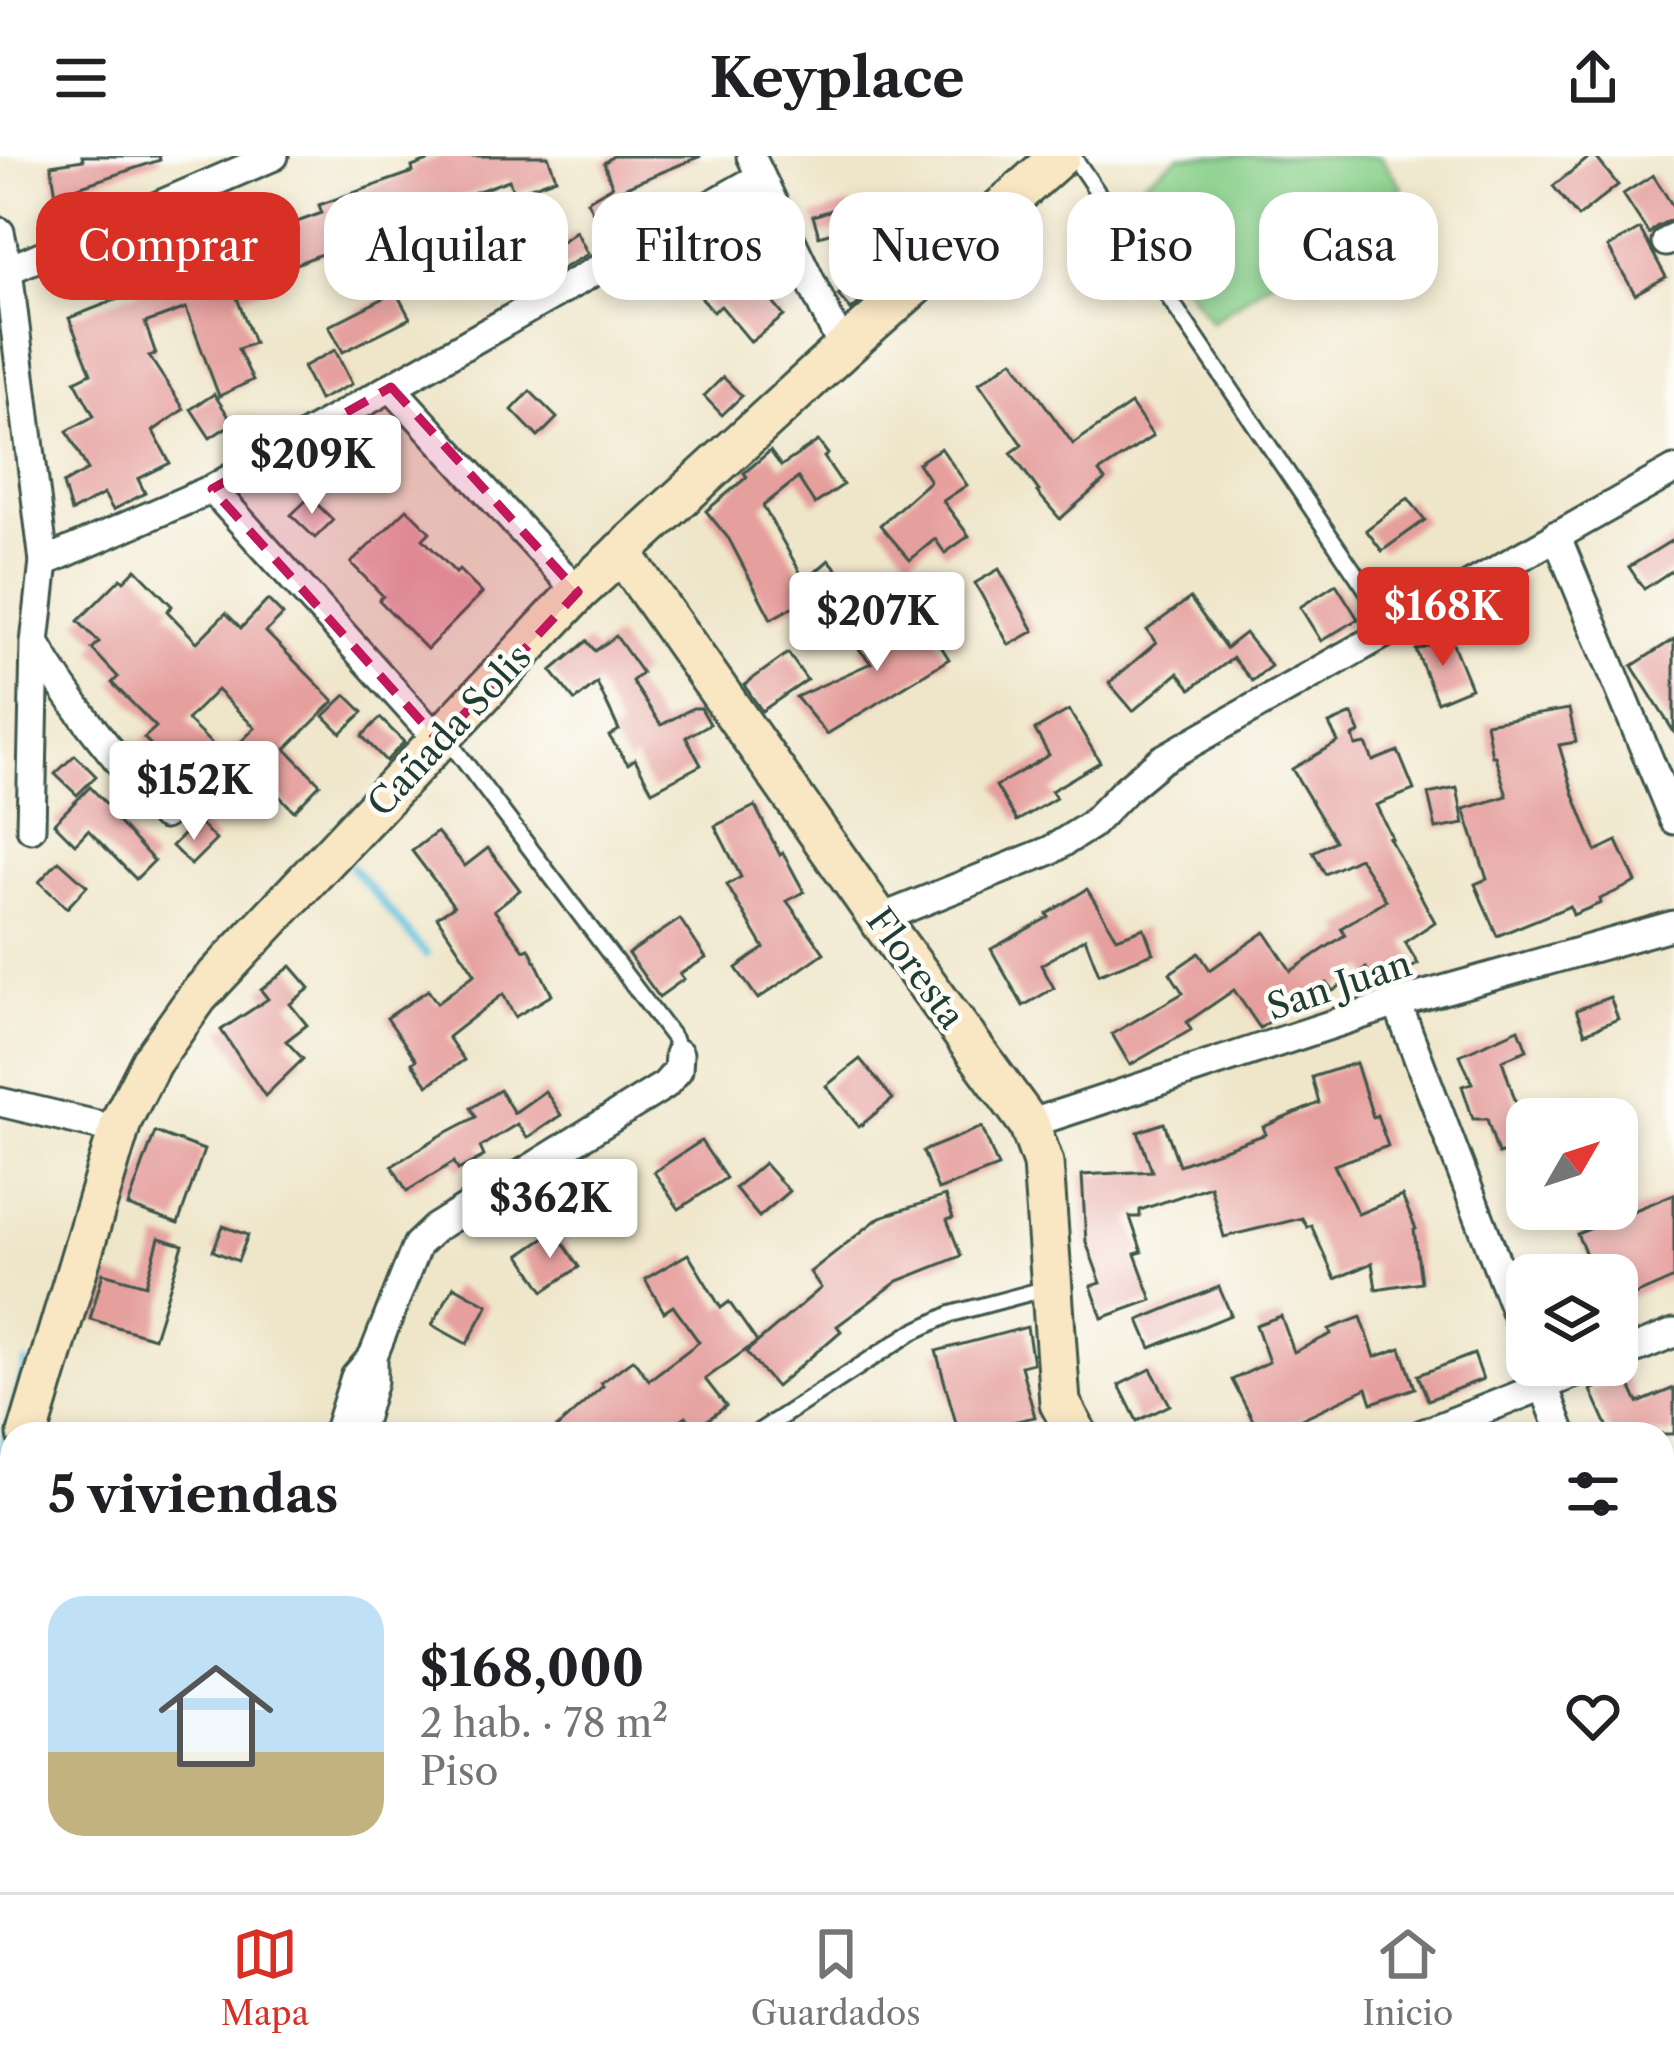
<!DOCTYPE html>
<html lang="es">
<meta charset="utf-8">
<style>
:root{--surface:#fff;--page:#f6f6f6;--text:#202124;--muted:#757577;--line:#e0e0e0;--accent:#d93025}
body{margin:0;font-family:"Libre Caslon Text",serif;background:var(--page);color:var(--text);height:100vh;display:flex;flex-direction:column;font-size:45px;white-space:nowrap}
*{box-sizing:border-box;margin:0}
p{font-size:39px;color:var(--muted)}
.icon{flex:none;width:66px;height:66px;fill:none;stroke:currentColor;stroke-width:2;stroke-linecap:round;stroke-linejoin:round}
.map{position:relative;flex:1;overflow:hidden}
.sheet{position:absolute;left:0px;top:1266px;width:1674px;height:471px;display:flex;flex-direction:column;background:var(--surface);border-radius:36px 36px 0 0;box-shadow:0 6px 18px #0003}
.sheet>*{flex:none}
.hud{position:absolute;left:36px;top:36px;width:1602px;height:108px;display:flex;gap:24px}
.needle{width:78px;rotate:51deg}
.controls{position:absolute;left:1506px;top:942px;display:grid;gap:24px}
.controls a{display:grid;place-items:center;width:132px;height:132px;border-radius:24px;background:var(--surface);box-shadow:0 6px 18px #0003;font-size:60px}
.price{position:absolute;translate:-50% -102px;padding:0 27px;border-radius:12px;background:#fff;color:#222;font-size:39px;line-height:78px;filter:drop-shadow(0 3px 6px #0008)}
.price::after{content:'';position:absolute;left:50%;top:72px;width:36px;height:27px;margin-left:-18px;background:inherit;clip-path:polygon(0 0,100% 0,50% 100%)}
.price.active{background:var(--accent);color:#fff}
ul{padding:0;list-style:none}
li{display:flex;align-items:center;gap:36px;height:300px;padding:0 48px}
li+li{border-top:3px solid var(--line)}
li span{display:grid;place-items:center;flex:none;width:336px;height:240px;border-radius:36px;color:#555}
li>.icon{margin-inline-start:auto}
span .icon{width:144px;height:144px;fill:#fffc;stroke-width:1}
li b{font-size:51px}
h2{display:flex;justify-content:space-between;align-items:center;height:144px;padding:0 48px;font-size:51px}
.chip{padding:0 42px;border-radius:36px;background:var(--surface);box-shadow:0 6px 18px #0003;font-size:42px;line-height:108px}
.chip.active{background:var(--accent);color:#fff}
header{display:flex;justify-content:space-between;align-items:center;height:156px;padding:0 48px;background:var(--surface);font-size:54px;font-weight:700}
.dock{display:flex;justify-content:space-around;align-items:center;height:168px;border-top:3px solid var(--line);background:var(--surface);font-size:33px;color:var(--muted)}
.dock a{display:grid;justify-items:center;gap:6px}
.dock .active{color:var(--accent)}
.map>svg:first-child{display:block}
.green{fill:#89d08b;stroke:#548660;stroke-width:3}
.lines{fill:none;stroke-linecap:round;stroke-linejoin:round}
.stream{stroke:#5ec0dc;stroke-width:8}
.building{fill:#e59f9d;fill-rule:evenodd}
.lane-casing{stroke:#3e564a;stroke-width:20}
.street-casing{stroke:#3e564a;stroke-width:33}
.secondary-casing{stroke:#3e564a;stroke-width:45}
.lane{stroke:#fff;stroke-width:14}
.street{stroke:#fff;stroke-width:27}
.secondary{stroke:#f9e7c3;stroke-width:39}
.marked{fill:#c2185b;fill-opacity:0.2;stroke:#c2185b;stroke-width:9;stroke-dasharray:24 15;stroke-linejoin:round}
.labels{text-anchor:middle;stroke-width:9;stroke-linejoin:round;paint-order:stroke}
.street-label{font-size:36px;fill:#1f3d34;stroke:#fdfcf7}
</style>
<header><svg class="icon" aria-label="menu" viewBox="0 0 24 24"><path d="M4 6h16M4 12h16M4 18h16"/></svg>Keyplace<svg class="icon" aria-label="share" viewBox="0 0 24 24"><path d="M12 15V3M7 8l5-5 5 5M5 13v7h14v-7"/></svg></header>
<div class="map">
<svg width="1674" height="1736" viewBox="0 0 1674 1736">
<rect width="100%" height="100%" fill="#fdfcf7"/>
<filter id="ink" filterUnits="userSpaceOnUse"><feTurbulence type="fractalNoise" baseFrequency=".00833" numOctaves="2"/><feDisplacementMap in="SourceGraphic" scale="24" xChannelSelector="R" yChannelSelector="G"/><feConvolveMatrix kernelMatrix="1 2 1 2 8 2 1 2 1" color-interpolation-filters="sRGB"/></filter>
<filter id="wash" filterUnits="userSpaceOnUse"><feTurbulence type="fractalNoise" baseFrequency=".004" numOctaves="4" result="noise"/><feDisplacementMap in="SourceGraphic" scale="48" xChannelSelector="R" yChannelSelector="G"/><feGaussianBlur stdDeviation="2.7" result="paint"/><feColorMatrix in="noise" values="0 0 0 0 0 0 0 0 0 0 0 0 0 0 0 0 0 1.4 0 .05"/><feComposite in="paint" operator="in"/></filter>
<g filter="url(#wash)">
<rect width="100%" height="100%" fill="#efe6ca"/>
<polygon class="green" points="1180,0 1380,0 1402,32 1211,166 1122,41"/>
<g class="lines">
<g class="stream">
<polyline points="352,711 426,798"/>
<polyline points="0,1302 26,1208"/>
</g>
</g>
<g id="blocks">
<g class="building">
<polygon points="82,0 159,0 160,4 78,31 79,34 56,38 51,9 83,4"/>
<polygon points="441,0 548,0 556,22 514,37 509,24 459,42 463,56 432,67 431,64 373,85 371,79 272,117 276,128 237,142 254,187 238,193 253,224 219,240 186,152 145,167 156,198 149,200 184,253 153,275 170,307 138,323 145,337 113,354 104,338 71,356 63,328 88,314 67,275 94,260 75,225 91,217 69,162 192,114 189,105 230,90 225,77 253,67 258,80 322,57 319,49 413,16 412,11"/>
<polygon points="613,0 701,0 616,35 623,48 597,63 587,45 612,30 604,7"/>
<polygon points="1591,0 1595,0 1618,29 1578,61 1553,30"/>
<polygon points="1653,19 1674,52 1674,62 1656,71 1649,78 1623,38"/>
<polygon points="850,48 856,69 819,80 813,60"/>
<polygon points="532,60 554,91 576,75 588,98 544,123 510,76"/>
<polygon points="1640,73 1666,121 1635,138 1608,91"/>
<polygon points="914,74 925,88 851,154 838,139 847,132 835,118 865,95 869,110"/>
<polygon points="758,106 777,129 766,138 784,160 751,186 721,150 713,156 692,130 717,110 731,128"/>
<polygon points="396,136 410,162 343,196 329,170"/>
<polygon points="335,194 352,228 319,244 303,211"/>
<polygon points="1013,204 1073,288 1131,248 1153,280 1099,316 1105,324 1060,363 1037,336 1039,335 1011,297 1022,289 979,227"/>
<polygon points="723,221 742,240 722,259 704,240"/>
<polygon points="530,235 557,262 538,281 512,254"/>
<polygon points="214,238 233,267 210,282 191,253"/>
<polygon points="818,285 828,298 824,301 843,329 815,348 798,322 763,350 805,425 829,404 870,452 841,472 813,440 771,463 729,383 706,355 747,321 744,317 770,295 781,310"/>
<polygon points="941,292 967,329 943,345 969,380 945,397 935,383 910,404 880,369 930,325 918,307"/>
<polygon points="310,341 333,364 315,382 291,359"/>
<polygon points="1408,342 1425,364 1382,395 1366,374"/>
<polygon points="407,353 430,376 423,383 456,417 459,414 482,437 427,493 379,444 383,440 351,407"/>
<polygon points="1674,383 1674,413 1644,433 1629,411"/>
<path d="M136,413L172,450L167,455L197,486L226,457L241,472L268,444L283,459L266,476L334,545L286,593L320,628L294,655L253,613L207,658L163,611L168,606L144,582L156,571L112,527L118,521L92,493L99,486L78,465L121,422L124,425ZM217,534L255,572L225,601L187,564Z"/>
<polygon points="999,413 1034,475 1009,489 975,427"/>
<polygon points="1336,428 1358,463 1321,485 1300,451"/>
<polygon points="1190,442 1226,492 1245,477 1271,510 1252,525 1233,502 1191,533 1178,517 1133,555 1109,527 1156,487 1147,474"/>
<polygon points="920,457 949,503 827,578 796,541 871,507 858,492"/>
<polygon points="616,480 642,517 632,525 661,569 693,552 701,552 710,568 686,581 701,609 652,635 635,603 628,608 609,580 619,574 597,527 575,545 551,515 587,485 595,495"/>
<polygon points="1450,481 1471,532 1437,546 1416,494"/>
<polygon points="1674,483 1674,576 1632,510"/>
<polygon points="788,497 807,524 762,555 744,529"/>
<polygon points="346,539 363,556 341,577 324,560"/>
<polygon points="1569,553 1576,586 1559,589 1574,639 1596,695 1617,685 1636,726 1600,743 1601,747 1573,759 1570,750 1497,780 1475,728 1487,723 1464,653 1507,640 1495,600 1492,600 1486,567"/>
<polygon points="1069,554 1100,606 1051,635 1056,642 1017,665 996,630 1049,599 1035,574"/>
<polygon points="1352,558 1360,577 1353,580 1356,590 1366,588 1373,605 1398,595 1414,634 1376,649 1392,682 1389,682 1435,766 1405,786 1418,808 1377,831 1366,812 1333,835 1327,827 1260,872 1234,834 1187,866 1191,874 1130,909 1112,878 1183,837 1170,817 1199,797 1210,814 1265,776 1291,815 1345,779 1341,772 1386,744 1359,702 1325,718 1313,696 1335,685 1292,613 1338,586 1329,568"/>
<polygon points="380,562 404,586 386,605 362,580"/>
<polygon points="75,599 96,620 77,639 55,618"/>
<polygon points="90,631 120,662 117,665 154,705 136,723 88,674 75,688 54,667"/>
<polygon points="1457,632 1464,668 1436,673 1428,638"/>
<polygon points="755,650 780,699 783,697 804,736 787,745 824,797 758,843 736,812 764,792 727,729 741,721 715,670"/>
<polygon points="197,665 216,684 191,709 172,690"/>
<polygon points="437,676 465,710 488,692 520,734 494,754 524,794 529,792 552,839 515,861 503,838 448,881 464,904 428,929 412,907 416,904 387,862 428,834 437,847 475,818 437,761 454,750 412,695"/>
<polygon points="59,705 87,730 67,752 39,726"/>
<polygon points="1087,733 1117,782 1144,772 1153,797 1099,818 1085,782 1041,809 1054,832 1023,850 991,793 1049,761 1047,758"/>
<polygon points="680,763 706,802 680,818 684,823 659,841 628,798"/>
<polygon points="291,810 310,832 290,848 307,869 286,885 303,903 265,940 221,874 268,843 261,834"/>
<polygon points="1610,841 1618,863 1585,877 1576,854"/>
<polygon points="1519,873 1527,894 1502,904 1522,965 1527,963 1527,989 1498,998 1487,963 1473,963 1462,930 1472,927 1460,899"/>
<polygon points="860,903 893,943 859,971 826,930"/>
<polygon points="1356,907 1373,961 1377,959 1388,990 1334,1009 1358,1058 1402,1040 1416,1073 1414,1074 1421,1126 1376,1133 1372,1107 1335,1123 1311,1069 1307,1071 1302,1062 1224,1081 1210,1030 1140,1054 1140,1061 1130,1061 1142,1096 1135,1098 1152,1144 1102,1162 1091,1130 1101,1127 1086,1086 1082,1019 1152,1015 1138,976 1164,967 1179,1009 1266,978 1263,971 1319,947 1312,921"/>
<polygon points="500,934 514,957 545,935 561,959 527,982 517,968 480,991 484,1000 458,1014 454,1006 407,1035 392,1010 440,980 476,961 471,952"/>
<polygon points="982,971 998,1011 938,1034 923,995"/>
<polygon points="155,976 204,994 178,1068 128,1050"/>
<polygon points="701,985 726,1022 679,1053 654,1016"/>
<polygon points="764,1007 789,1035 759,1061 735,1032"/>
<polygon points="1674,1038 1674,1122 1617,1147 1617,1119 1595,1119 1577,1078"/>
<polygon points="945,1040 953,1062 947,1064 961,1100 898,1125 837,1170 841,1175 776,1231 746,1196 821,1132 810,1116 880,1061"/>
<polygon points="223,1070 248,1079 238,1105 213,1095"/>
<polygon points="555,1075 579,1111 544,1135 520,1099"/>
<polygon points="159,1082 183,1089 154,1182 90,1163 103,1117 146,1129"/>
<polygon points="688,1098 721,1152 729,1146 757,1186 705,1223 726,1250 696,1273 686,1260 662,1278 550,1278 603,1230 601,1227 633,1203 649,1224 699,1186 673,1150 664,1156 645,1123"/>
<polygon points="454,1130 488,1149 467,1188 432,1169"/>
<polygon points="1219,1131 1231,1159 1151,1192 1139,1164"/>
<polygon points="1281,1160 1294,1196 1331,1178 1329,1173 1361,1161 1375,1201 1401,1192 1415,1232 1372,1247 1367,1232 1291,1268 1296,1278 1260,1278 1232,1224 1269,1206 1256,1169"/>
<polygon points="1027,1171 1033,1207 1021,1210 1035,1261 959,1278 936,1195"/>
<polygon points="1474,1198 1483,1223 1428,1244 1418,1219"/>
<polygon points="1151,1213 1170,1249 1137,1265 1119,1229"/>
<polygon points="1625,1219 1638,1247 1674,1232 1674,1278 1611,1278 1591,1234"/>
</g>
</g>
</g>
<g filter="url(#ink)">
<use href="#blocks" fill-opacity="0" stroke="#3e564a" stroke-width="3"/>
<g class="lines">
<defs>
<g id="lane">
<polyline points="1073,0 1393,473"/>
<polyline points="448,584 674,883 679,898"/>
<polyline points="755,1278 911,1177 951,1158 1048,1132"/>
<polyline points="459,1736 460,1725"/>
</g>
<g id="street">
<polyline points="751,0 843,193"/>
<polyline points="0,76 8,114 44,406 35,487 31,672"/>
<polyline points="1666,86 1674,81"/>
<polyline points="8,114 274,0"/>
<polyline points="391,231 578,436"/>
<polyline points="212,333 439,585"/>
<polyline points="1556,379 1674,664"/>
<polyline points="44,406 212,333 760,21"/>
<path d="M37,490C72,552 118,604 164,659"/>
<polyline points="879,763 1051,694 1091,669 1125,634 1161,604 1674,314"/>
<polyline points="1397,847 1527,1186"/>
<polyline points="0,946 118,974"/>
<polyline points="1029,968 1397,847 1674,769"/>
<polyline points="1617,1200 1674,1177"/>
<polyline points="1536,1209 1562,1278"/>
<polyline points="337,1278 355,1221 373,1200"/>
<polyline points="358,1278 373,1225 373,1200 417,1089 435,1072 665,929 678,914 679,898"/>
<polyline points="1422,1278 1596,1209"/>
<polyline points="0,1399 12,1401"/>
<polyline points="1662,1527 1674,1554"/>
<polyline points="497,1736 533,1725"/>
</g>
<g id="secondary">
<polyline points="621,396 879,763 1029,968 1043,1007 1060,1247 1077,1278"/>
<polyline points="28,1278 122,963 151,906 198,840 578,436 843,193 1060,0"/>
<polyline points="0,1372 12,1331"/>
<polyline points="1356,1725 1361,1736"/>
</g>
</defs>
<use href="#lane" class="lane-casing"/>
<use href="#street" class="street-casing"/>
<use href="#secondary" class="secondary-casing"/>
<use href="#lane" class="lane"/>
<use href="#street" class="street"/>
<use href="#secondary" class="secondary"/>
</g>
</g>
<path class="marked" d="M391,231L578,436L439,585L212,333Z"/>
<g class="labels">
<g class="street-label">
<text transform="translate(449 574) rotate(-47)" y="13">Cañada Solis</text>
<text transform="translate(916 812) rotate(54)" y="13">Floresta</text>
<text transform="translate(1339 829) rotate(-18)" y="13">San Juan</text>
</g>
</g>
</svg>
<div class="controls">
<a><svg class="needle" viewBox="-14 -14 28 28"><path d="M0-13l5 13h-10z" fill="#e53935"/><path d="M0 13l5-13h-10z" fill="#757577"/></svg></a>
<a><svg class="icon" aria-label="layers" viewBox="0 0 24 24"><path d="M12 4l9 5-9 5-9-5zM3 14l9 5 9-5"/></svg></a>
</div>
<b class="price" style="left:312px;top:361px">$209K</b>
<b class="price active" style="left:1443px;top:513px">$168K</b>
<b class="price" style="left:877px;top:518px">$207K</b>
<b class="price" style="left:194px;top:687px">$152K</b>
<b class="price" style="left:550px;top:1105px">$362K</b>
<div class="hud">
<a class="chip active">Comprar</a>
<a class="chip">Alquilar</a>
<a class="chip">Filtros</a>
<a class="chip">Nuevo</a>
<a class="chip">Piso</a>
<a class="chip">Casa</a>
</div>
<section class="sheet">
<h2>5 viviendas<svg class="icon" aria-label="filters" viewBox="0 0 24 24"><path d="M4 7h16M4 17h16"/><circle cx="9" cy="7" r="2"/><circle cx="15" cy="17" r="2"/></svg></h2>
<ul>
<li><span style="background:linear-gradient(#bfe0f5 65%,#c2b280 0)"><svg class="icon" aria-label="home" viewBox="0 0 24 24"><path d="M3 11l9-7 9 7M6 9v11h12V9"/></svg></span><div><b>$168,000</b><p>2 hab. · 78 m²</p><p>Piso</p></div><svg class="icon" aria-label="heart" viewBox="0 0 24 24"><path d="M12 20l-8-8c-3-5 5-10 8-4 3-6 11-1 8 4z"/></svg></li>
</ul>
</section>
</div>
<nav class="dock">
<a class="active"><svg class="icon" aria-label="map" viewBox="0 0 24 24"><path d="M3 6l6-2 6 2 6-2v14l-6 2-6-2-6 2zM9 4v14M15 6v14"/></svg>Mapa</a>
<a><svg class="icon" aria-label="saved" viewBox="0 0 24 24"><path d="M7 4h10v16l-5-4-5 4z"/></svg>Guardados</a>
<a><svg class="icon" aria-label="home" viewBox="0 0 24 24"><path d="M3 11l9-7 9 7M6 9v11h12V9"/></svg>Inicio</a>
</nav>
